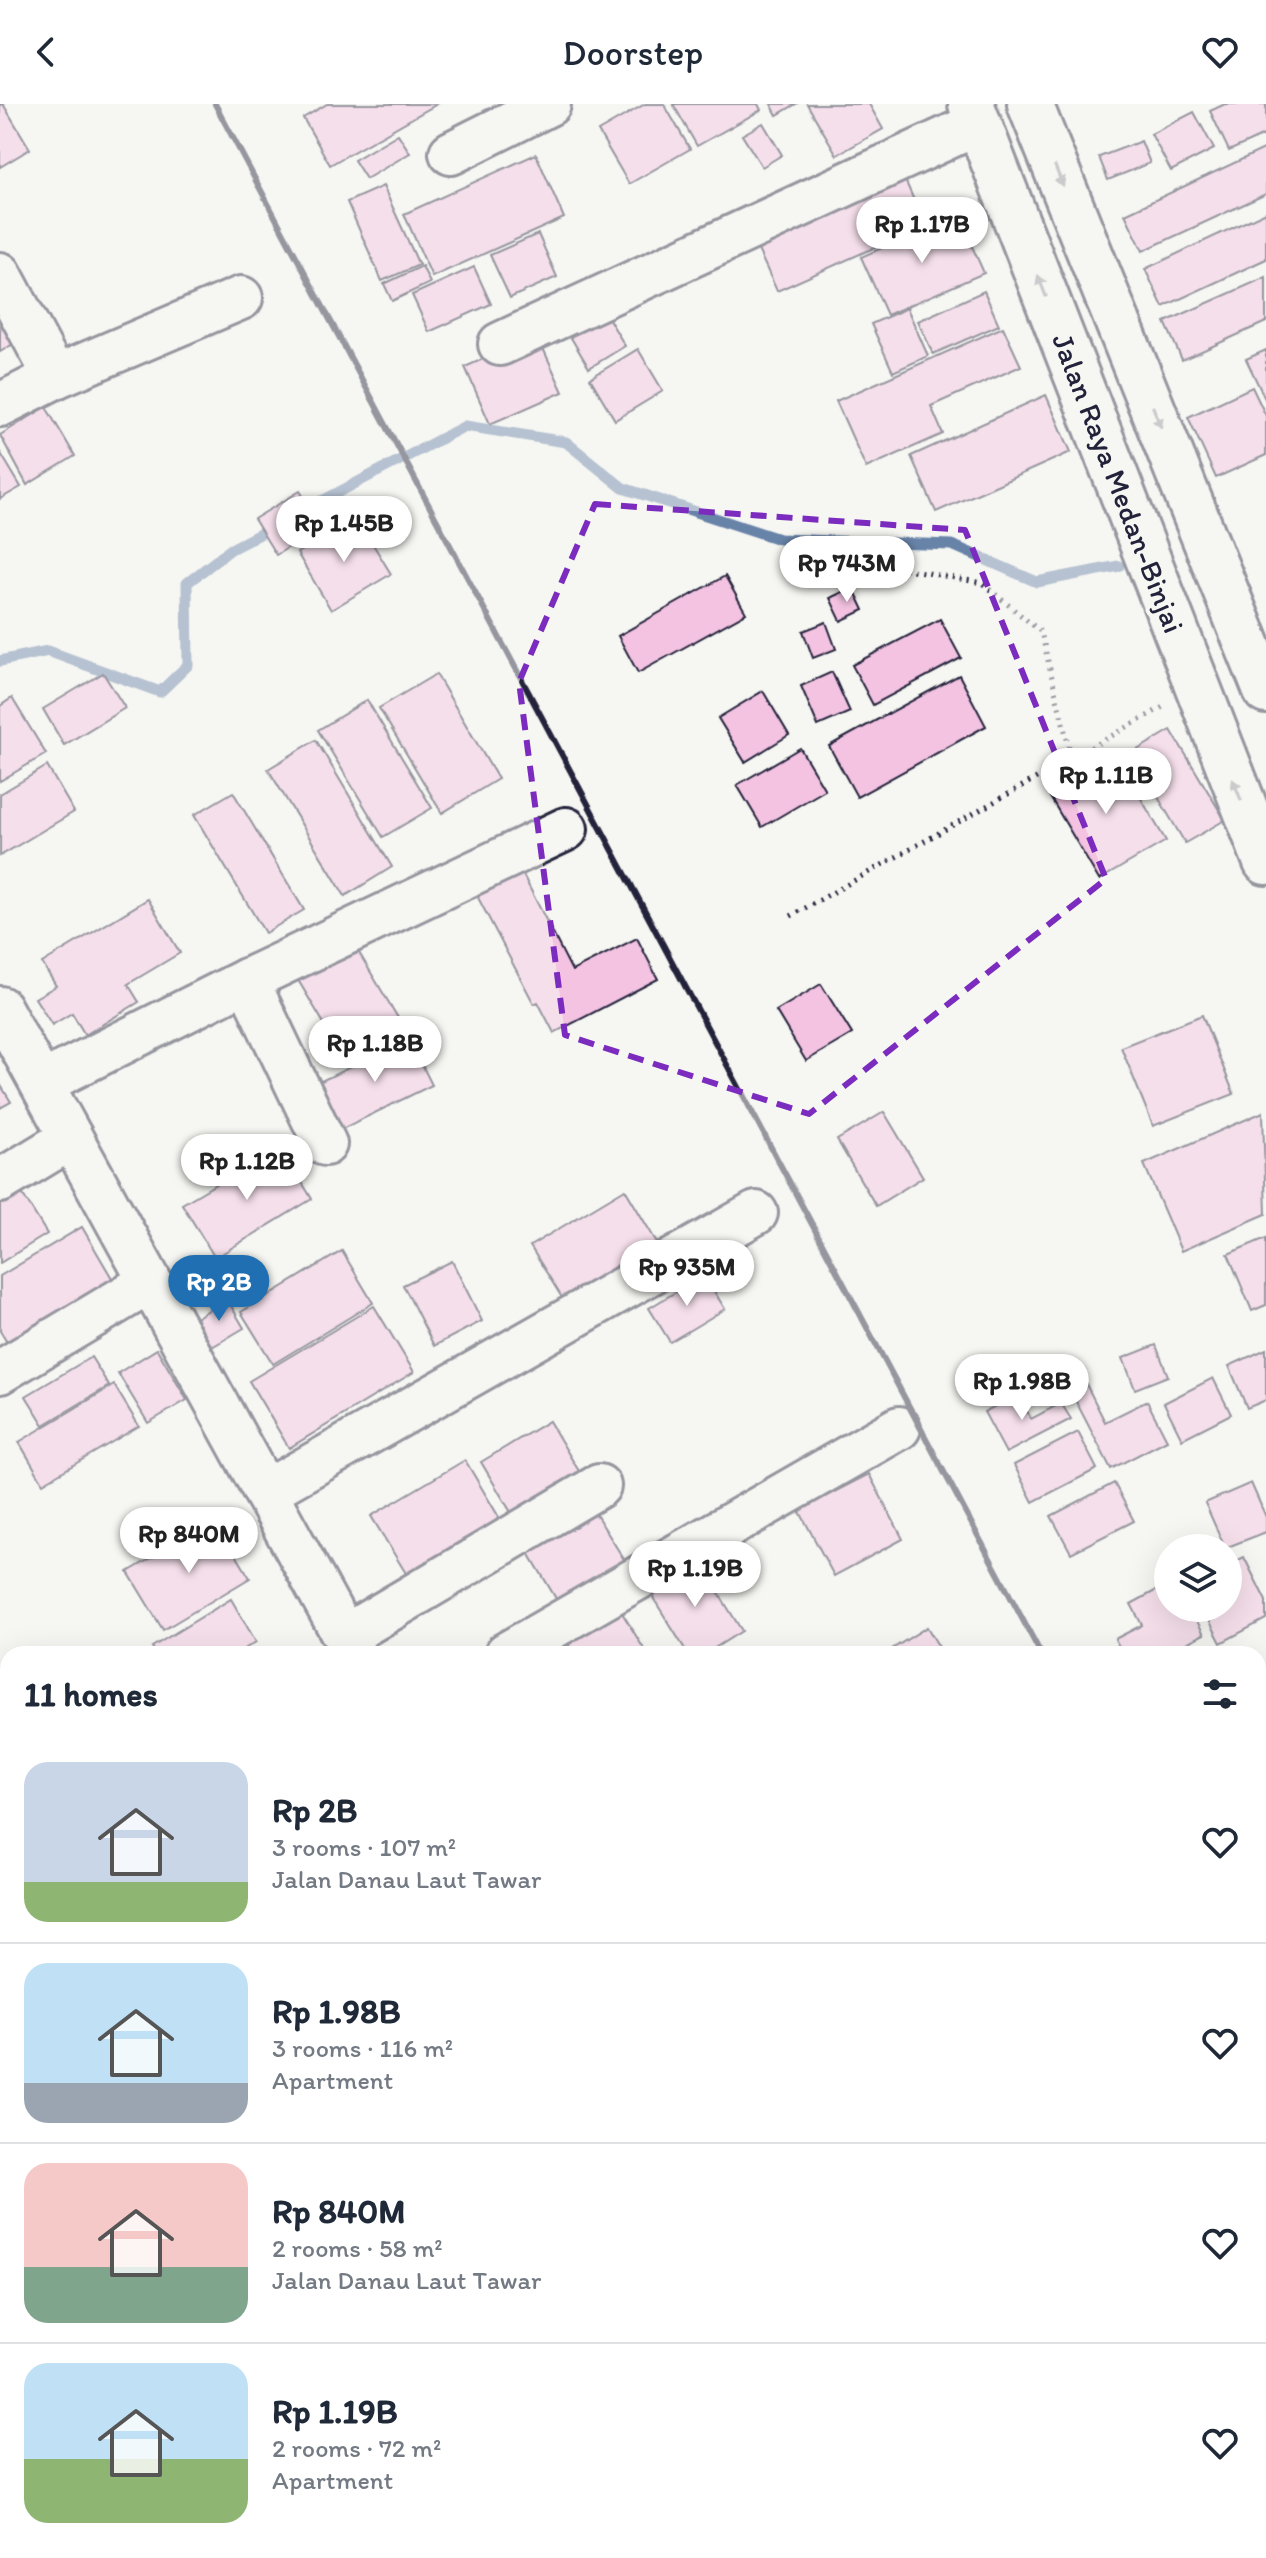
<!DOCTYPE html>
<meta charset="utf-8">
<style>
:root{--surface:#fff;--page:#f2f2f3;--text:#1f2937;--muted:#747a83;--line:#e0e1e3;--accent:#1f6fb2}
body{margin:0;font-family:Itim,sans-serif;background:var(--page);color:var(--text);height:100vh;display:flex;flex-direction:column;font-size:30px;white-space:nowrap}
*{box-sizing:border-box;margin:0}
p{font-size:26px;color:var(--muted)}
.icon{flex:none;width:44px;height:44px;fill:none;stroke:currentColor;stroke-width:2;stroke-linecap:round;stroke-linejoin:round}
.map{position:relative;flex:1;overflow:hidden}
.sheet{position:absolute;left:0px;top:1542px;width:1266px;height:912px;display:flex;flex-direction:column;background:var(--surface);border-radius:24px 24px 0 0;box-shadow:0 8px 32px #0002}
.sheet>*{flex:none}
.tools{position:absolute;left:1154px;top:1430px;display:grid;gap:16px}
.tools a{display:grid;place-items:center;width:88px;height:88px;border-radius:50%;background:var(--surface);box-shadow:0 8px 32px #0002;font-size:40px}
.price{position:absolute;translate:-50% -68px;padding:0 18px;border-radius:28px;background:#fff;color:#222;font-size:26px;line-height:52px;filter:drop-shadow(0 2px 4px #0008)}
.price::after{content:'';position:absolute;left:50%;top:48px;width:24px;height:18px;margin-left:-12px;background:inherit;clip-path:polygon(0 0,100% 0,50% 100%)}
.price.current{background:var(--accent);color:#fff}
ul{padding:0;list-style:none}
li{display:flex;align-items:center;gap:24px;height:200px;padding:0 24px}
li+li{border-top:2px solid var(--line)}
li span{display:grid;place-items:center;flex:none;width:224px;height:160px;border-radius:24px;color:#555}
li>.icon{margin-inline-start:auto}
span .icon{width:96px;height:96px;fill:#fffc;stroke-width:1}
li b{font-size:34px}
h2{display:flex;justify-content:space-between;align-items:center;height:96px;padding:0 24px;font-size:34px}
header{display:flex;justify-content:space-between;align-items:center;height:104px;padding:0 24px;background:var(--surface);font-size:36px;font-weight:600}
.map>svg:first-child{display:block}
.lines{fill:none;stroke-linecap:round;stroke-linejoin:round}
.stream{stroke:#6883a8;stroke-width:11}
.building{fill:#f4c3e2;stroke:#22223b;stroke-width:2}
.lane-casing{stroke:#22223b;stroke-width:28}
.street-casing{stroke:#22223b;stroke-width:48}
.secondary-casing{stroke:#22223b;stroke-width:50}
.primary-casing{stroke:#22223b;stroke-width:50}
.path{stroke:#22223b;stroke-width:5;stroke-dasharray:2 6;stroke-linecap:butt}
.lane{stroke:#f6f6f2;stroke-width:22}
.street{stroke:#f6f6f2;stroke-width:42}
.secondary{stroke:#f6f6f2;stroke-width:44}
.primary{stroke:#f6f6f2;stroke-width:44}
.rail{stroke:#22223b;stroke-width:6}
.oneway{fill:#9797a0}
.marked{fill:none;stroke:#7b2cbf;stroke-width:6;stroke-dasharray:16 10;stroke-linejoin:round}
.labels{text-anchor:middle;stroke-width:8;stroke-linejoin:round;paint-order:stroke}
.street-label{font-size:30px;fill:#22223b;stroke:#f6f6f2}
</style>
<header><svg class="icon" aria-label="back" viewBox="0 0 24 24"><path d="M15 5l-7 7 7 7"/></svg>Doorstep<svg class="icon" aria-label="heart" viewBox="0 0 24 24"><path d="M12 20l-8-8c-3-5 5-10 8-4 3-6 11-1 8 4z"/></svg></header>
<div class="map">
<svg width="1266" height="2454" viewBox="0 0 1266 2454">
<rect width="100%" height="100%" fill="#f6f6f2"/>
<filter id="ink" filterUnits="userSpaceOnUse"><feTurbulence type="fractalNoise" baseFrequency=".0125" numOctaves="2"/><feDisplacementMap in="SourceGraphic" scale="16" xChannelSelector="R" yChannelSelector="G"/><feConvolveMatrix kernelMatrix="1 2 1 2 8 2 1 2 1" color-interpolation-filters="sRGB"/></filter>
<g filter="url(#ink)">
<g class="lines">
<g class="stream">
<polyline points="297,410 465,322 566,338 623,384 779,435 952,441 1037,478 1119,462"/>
<polyline points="0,557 48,547 160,588 188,561 187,479 231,445 275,422"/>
</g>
</g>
<g class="building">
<polygon points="0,0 3,0 30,45 0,63"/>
<polygon points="327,0 437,0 330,61 303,14"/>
<polygon points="645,0 664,0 690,45 629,80 598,27"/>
<polygon points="673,0 758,0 761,6 697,42"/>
<polygon points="771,0 796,0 777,11"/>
<polygon points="807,0 869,0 883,25 837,51"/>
<polygon points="1225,0 1266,0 1266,30 1229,47 1210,7"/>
<polygon points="1194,8 1214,45 1171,67 1151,30"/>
<polygon points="763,19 782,51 762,63 742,31"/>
<polygon points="398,30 410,49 366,75 354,56"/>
<polygon points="1141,37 1150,59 1108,76 1099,53"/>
<polygon points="1266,44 1266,90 1143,147 1125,110"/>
<polygon points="536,50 564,114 432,173 404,110"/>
<polygon points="901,67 925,121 777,187 752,133"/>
<polygon points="383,82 419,161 382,177 347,98"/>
<polygon points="1266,108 1266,155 1163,203 1145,165"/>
<polygon points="958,111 984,169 887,211 861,153"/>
<polygon points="538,130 557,173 510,194 490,151"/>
<polygon points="422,162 430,179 392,197 384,180"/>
<polygon points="474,163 491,200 429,228 412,191"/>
<polygon points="1266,173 1266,218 1182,256 1165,218"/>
<polygon points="984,187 999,221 933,250 918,217"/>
<polygon points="907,204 928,252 893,268 871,220"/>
<polygon points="603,205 625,242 589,264 567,227"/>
<polygon points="0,218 13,240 0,248"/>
<polygon points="1003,223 1021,262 931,302 943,330 866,364 836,297"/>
<polygon points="537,231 563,288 490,320 465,263"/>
<polygon points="638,245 663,287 615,316 590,274"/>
<polygon points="1266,246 1266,297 1246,255"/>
<polygon points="1252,283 1266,312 1266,351 1216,374 1188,313"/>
<polygon points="1046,291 1071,348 936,408 911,352"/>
<polygon points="46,303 75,352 27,381 0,331"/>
<polygon points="0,348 21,383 0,395"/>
<polygon points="300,387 322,423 276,451 254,415"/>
<polygon points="357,414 391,470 331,506 297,449"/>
<polygon points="725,472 746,509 638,569 618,532"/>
<polygon points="853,483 864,506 841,517 830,494"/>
<polygon points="940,515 961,554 873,601 852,561"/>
<polygon points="826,518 836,545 813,554 803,527"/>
<polygon points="832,568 850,608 818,622 801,582"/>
<polygon points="103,569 125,604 64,641 43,605"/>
<polygon points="436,570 498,675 442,709 379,604"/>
<polygon points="959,571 986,622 857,693 829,642"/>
<polygon points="763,587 789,631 745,658 718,614"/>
<polygon points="12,594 46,650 0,677 0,602"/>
<polygon points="367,596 432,704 383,733 318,626"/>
<polygon points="1171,626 1225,716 1185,739 1132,649"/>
<polygon points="316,636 392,763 345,792 268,665"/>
<polygon points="800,644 825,686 762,723 737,681"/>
<polygon points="1113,647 1166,737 1099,776 1046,686"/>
<polygon points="47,662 74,708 0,752 0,690"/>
<polygon points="233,688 304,806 265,829 194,711"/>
<polygon points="520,765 572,867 637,834 658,875 554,929 538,898 534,900 475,788"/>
<polygon points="148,795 180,849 128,880 139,898 85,931 72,909 52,921 35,894 56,882 42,859"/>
<polygon points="355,842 404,924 347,958 298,876"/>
<polygon points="821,880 852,930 806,957 776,907"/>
<polygon points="1202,911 1234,990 1153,1022 1121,943"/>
<polygon points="409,935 432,981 342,1025 319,978"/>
<polygon points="0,980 11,998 0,1004"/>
<polygon points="884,1008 923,1073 876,1102 837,1036"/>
<polygon points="1263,1008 1266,1110 1181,1147 1144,1060"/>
<polygon points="280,1042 312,1095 215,1154 182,1100"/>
<polygon points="625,1085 663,1149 569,1205 530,1142"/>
<polygon points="20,1086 47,1130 0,1159 0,1098"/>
<polygon points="82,1123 116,1181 11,1245 0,1227 0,1172"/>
<polygon points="1266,1134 1266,1201 1252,1207 1228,1150"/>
<polygon points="342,1147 373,1199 273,1260 241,1208"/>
<polygon points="452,1157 482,1217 434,1242 403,1181"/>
<polygon points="704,1171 725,1205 670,1238 649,1204"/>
<polygon points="227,1195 244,1224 212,1243 194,1215"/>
<polygon points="374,1202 414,1268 289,1344 249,1277"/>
<polygon points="1156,1241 1168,1272 1135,1285 1123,1254"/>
<polygon points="157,1245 187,1296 148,1319 118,1269"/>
<polygon points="1266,1245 1266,1296 1247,1304 1229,1262"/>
<polygon points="91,1253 109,1282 44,1321 26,1292"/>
<polygon points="1213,1274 1231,1310 1182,1335 1164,1299"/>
<polygon points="1086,1280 1105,1318 1147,1297 1167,1336 1111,1365 1071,1288"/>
<polygon points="114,1281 139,1322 43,1379 19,1338"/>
<polygon points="1018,1290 1031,1315 1061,1299 1071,1315 1006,1349 984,1308"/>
<polygon points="549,1317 586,1379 518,1420 481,1358"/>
<polygon points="1078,1328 1097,1365 1033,1398 1014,1361"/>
<polygon points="465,1356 503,1420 410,1476 371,1412"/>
<polygon points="869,1370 903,1435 834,1472 799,1406"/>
<polygon points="1114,1379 1134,1417 1071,1449 1051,1412"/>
<polygon points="1251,1379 1266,1413 1266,1428 1225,1444 1205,1399"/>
<polygon points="595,1409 625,1457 558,1498 529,1449"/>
<polygon points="215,1416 250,1474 163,1526 128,1468"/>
<polygon points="1244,1453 1266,1497 1266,1515 1221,1539 1203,1504 1228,1504 1228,1461"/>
<polygon points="697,1454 742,1527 705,1550 688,1550 647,1484"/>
<polygon points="1168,1480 1168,1504 1190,1504 1204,1530 1165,1550 1123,1550 1115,1535 1142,1521 1131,1500"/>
<polygon points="612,1492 647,1550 574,1550 559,1525"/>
<polygon points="231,1495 256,1538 236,1550 156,1550 152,1543"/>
<polygon points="927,1523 943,1550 895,1550 892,1545"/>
<polygon points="1258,1688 1266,1703 1266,1741 1258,1746"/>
<polygon points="8,1694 8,1729 4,1732 0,1726 0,1699"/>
<polygon points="8,1748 8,1806 0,1811 0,1753"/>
<polygon points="1266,1760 1266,1810 1258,1795 1258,1765"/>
<polygon points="0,2030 8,2043 8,2058 0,2063"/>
<polygon points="1258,2054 1266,2072 1266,2120 1258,2124"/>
<polygon points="8,2068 8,2148 0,2153 0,2073"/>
<polygon points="8,2158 8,2208 0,2195 0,2163"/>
<polygon points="1258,2382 1266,2396 1266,2421 1258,2425"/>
<polygon points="8,2406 8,2446 34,2446 36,2449 27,2454 0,2454 0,2410"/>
<polygon points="205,2446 266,2446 261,2454 192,2454"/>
<polygon points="358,2446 399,2446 385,2454 363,2454"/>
<polygon points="474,2446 531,2446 536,2454 461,2454"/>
<polygon points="654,2446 692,2446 679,2454 659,2454"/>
<polygon points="703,2446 731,2446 736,2454 702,2454 699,2448"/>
<polygon points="737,2446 814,2446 801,2454 742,2454"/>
<polygon points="982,2446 1017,2446 1021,2454 986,2454"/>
<polygon points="1091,2446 1141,2446 1145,2454 1095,2454"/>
<polygon points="1173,2446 1208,2446 1213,2454 1158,2454"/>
</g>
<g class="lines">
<defs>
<polyline id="lane" points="169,2454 181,2446"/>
<g id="street">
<polyline points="451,49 549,0"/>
<polyline points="0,170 55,273"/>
<polyline points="500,240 979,19"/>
<polyline points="0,301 55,273 241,194"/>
<polyline points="247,876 325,1040"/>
<polyline points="0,904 354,1550"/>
<polyline points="42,979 247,876 566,725"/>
<polyline points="0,1077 71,1034"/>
<polyline points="0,1268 150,1178"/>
<polyline points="265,1388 756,1109"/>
<polyline points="345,1532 599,1382"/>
<polyline points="506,1550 899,1324"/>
<polyline points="0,1946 8,1960"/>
<polyline points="1258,2338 1266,2353"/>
<polyline points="278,2446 282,2454"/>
<polyline points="846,2446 851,2454"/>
<polyline points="1216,2446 1220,2454"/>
</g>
<g id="secondary">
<polyline points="1258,2245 1266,2240"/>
<polyline points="883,2454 898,2446"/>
</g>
<g id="primary">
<polyline points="971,0 1266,758"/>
<polyline points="1030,0 1266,587"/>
</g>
</defs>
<use href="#lane" class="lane-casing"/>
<use href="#street" class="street-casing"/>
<use href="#secondary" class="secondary-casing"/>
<use href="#primary" class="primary-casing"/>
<g class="path">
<polyline points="826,450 982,479 1041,528 1072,656"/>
<polyline points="791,812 1163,603"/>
</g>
<use href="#lane" class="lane"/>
<use href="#street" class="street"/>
<use href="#secondary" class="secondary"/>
<use href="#primary" class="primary"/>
<g class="rail">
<polyline points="215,0 1041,1550"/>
<polyline points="1258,1958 1266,1973"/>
</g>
</g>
<defs><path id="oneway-solid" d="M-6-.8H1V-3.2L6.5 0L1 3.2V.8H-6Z" transform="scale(2)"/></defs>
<g class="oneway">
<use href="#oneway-solid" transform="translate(1059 72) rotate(68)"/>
<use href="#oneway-solid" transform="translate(1042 182) rotate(-111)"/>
<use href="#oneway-solid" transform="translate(1157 313) rotate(68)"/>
<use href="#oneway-solid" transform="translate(1237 686) rotate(-112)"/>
</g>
</g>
<path d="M0 0H1266V2454H0ZM595,400L965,426L1106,775L809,1010L565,931L519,578Z" fill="#f6f6f2" fill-opacity=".55" fill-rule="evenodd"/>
<path class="marked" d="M595,400L965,426L1106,775L809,1010L565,931L519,578Z"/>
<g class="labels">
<g class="street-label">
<text transform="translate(1118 379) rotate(69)" y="10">Jalan Raya Medan-Binjai</text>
</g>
</g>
</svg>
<div class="tools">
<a><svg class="icon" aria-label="layers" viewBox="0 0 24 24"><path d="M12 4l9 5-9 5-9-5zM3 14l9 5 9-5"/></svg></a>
</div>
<b class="price" style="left:922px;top:161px">Rp 1.17B</b>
<b class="price" style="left:344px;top:460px">Rp 1.45B</b>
<b class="price" style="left:847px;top:500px">Rp 743M</b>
<b class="price" style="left:1106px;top:712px">Rp 1.11B</b>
<b class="price" style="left:375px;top:980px">Rp 1.18B</b>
<b class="price" style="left:247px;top:1098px">Rp 1.12B</b>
<b class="price" style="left:687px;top:1204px">Rp 935M</b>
<b class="price current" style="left:219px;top:1219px">Rp 2B</b>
<b class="price" style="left:1022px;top:1318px">Rp 1.98B</b>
<b class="price" style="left:189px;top:1471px">Rp 840M</b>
<b class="price" style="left:695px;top:1505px">Rp 1.19B</b>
<section class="sheet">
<h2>11 homes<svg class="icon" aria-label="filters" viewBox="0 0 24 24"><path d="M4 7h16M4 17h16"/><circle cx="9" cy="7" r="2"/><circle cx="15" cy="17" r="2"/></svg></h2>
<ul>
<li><span style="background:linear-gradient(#c9d6e8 75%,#8fb573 0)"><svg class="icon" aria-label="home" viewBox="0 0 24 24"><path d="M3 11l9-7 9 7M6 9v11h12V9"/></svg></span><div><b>Rp 2B</b><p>3 rooms · 107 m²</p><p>Jalan Danau Laut Tawar</p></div><svg class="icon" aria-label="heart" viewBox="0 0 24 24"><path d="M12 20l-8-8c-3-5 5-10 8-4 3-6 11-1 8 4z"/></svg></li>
<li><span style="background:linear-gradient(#bfe0f5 75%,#9aa5b1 0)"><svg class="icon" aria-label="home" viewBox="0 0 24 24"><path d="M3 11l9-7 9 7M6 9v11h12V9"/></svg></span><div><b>Rp 1.98B</b><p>3 rooms · 116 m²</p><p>Apartment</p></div><svg class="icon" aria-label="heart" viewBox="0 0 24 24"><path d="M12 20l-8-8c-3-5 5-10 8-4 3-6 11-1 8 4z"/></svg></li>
<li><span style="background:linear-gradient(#f6c9c9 65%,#7fa58c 0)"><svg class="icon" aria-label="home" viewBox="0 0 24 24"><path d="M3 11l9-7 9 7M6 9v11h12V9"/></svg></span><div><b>Rp 840M</b><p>2 rooms · 58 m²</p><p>Jalan Danau Laut Tawar</p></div><svg class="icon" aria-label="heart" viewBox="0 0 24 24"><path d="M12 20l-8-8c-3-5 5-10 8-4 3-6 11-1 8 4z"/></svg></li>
<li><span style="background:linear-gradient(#bfe0f5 60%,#8fb573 0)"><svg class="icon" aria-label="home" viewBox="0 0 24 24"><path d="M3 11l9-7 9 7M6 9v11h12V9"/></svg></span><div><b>Rp 1.19B</b><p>2 rooms · 72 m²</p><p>Apartment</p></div><svg class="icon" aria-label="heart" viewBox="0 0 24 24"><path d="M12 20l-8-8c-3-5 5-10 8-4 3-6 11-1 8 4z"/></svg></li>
</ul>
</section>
</div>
